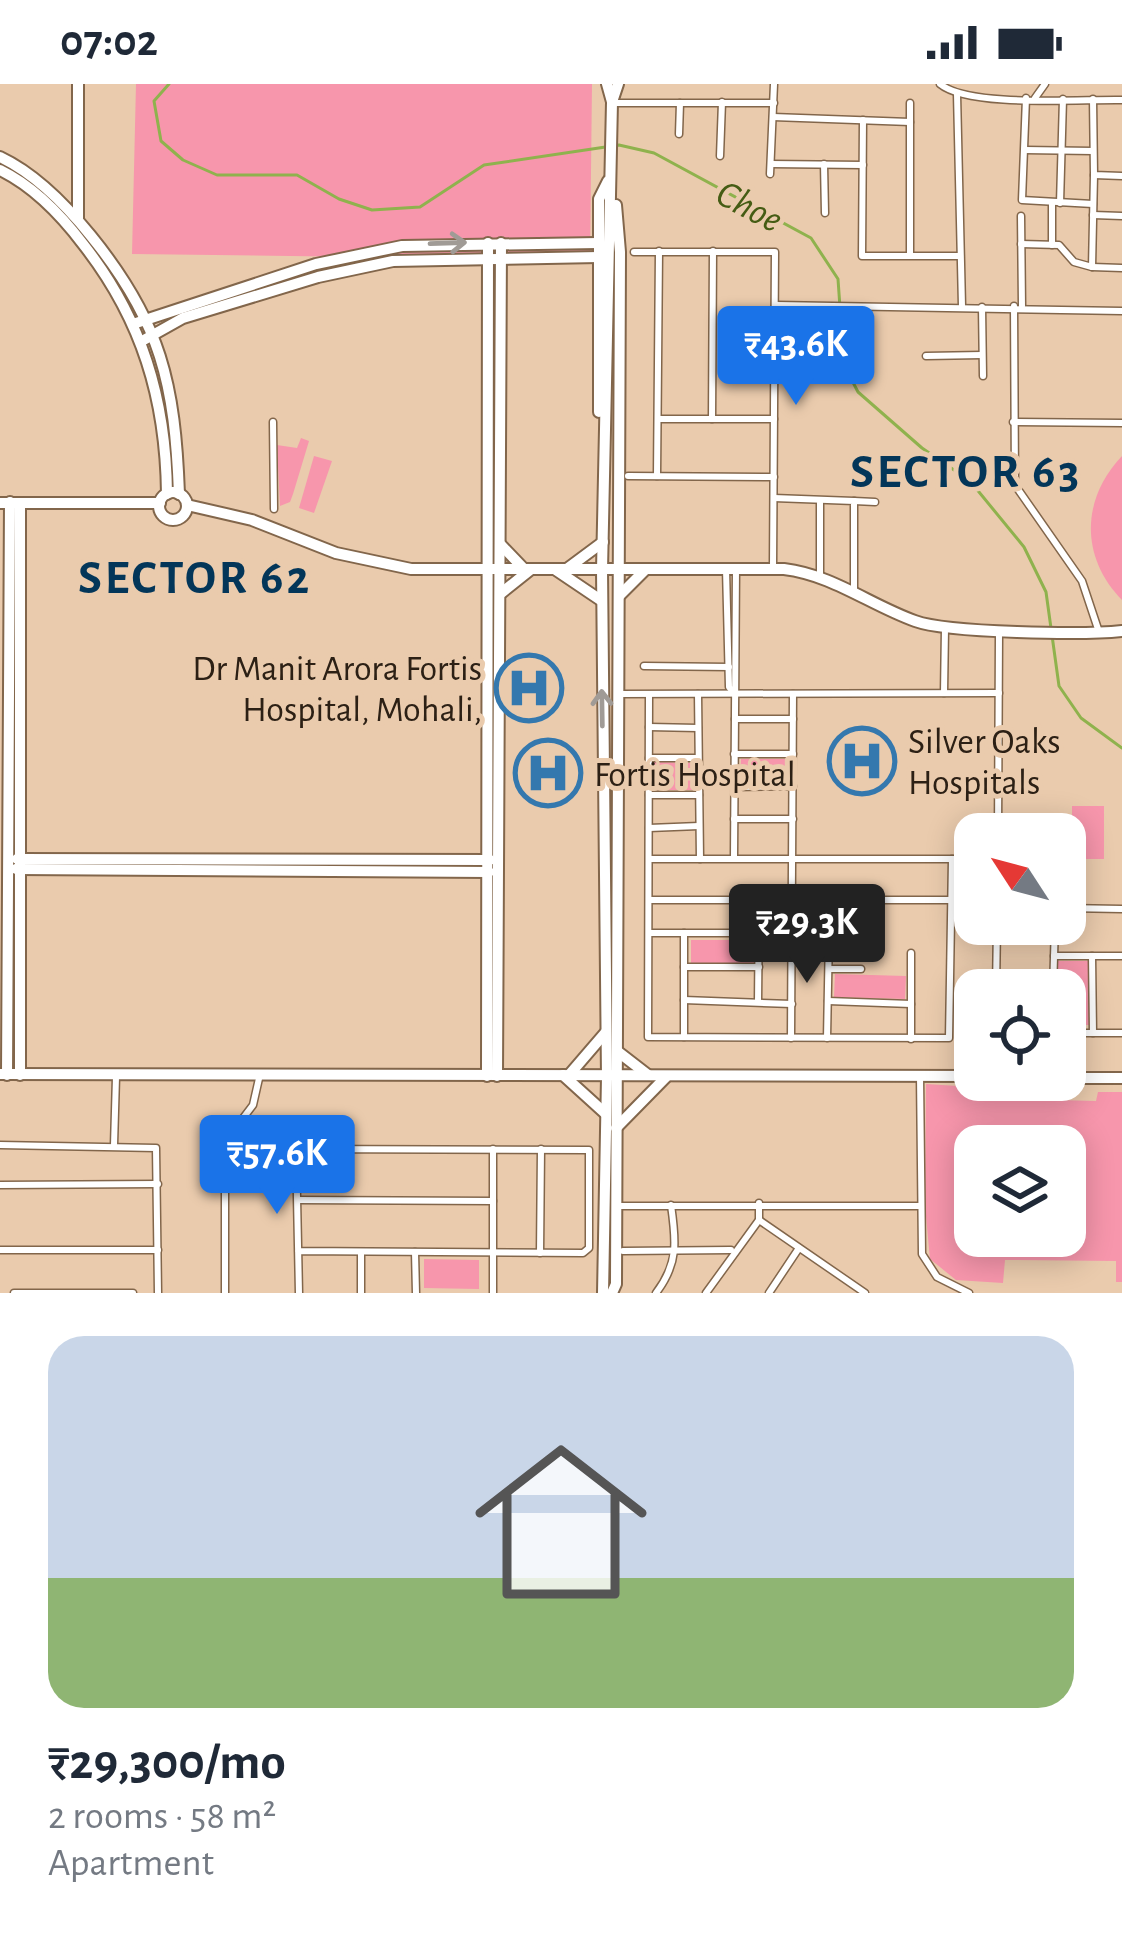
<!DOCTYPE html>
<meta charset="utf-8">
<style>
:root{--surface:#fff;--page:#f6f6f7;--text:#1f2937;--muted:#747a83;--accent:#1a73e8}
body{margin:0;font-family:"Alegreya Sans",sans-serif;background:var(--page);color:var(--text);height:100vh;display:flex;flex-direction:column;font-size:45px;white-space:nowrap}
*{box-sizing:border-box;margin:0}
p{font-size:39px;color:var(--muted)}
.icon{flex:none;width:66px;height:66px;fill:none;stroke:currentColor;stroke-width:2;stroke-linecap:round;stroke-linejoin:round}
.map{position:relative;height:1209px;overflow:hidden}
.drawer{display:flex;flex-direction:column;background:var(--surface);flex:1}
.drawer>*{flex:none}
.needle{width:78px;rotate:306deg}
.buttons{position:absolute;left:954px;top:729px;display:grid;gap:24px}
.buttons a{display:grid;place-items:center;width:132px;height:132px;border-radius:24px;background:var(--surface);box-shadow:0 6px 30px #0003;font-size:60px}
.price{position:absolute;translate:-50% -102px;padding:0 27px;border-radius:12px;background:var(--accent);color:#fff;font-size:39px;line-height:78px;filter:drop-shadow(0 3px 6px #0008)}
.price::after{content:'';position:absolute;left:50%;top:72px;width:36px;height:27px;margin-left:-18px;background:inherit;clip-path:polygon(0 0,100% 0,50% 100%)}
.price.selected{background:#222;color:#fff}
ul{padding:0;list-style:none}
li{display:grid;align-content:center;gap:24px;height:636px;padding:0 48px}
li span{display:grid;place-items:center;height:372px;border-radius:36px;color:#555}
li>.icon{margin-inline-start:auto}
span .icon{width:216px;height:216px;fill:#fffc;stroke-width:1}
li b{font-size:51px}
.status{display:flex;justify-content:space-between;align-items:center;height:84px;padding:0 60px;background:var(--surface);direction:ltr}
.status svg{height:33px;fill:currentColor}
.map>svg:first-child{display:block}
.green{fill:#f796ac;fill-rule:evenodd}
.lines{fill:none;stroke-linecap:round;stroke-linejoin:round}
.stream{stroke:#8fb24d;stroke-width:3}
.street-casing{stroke:#82664b;stroke-width:9}
.secondary-casing{stroke:#82664b;stroke-width:14}
.street{stroke:#fff;stroke-width:6}
.secondary{stroke:#fff;stroke-width:10}
.oneway{stroke:#a09b96}
.labels{text-anchor:middle;stroke-width:10;stroke-linejoin:round;paint-order:stroke}
.poi-label{font-size:36px;fill:#2c2015;stroke:#eacbad;text-anchor:start}
.water-label{font-size:39px;font-style:italic;fill:#455c14;stroke:#eacbad}
.district-label{font-size:48px;font-weight:bold;letter-spacing:3px;fill:#033659;stroke:#eacbad}
</style>
<div class="status"><b>07:02</b><svg viewBox="0 0 49 12"><path d="M0 12V9h3v3zM5 12V6h3v6zM10 12V3h3v9zM15 12V0h3v12zM26 1h20v11H26zM47 4h2v5h-2z"/></svg></div>
<div class="map">
<svg width="1122" height="1209" viewBox="0 0 1122 1209">
<rect width="100%" height="100%" fill="#eacbad"/>
<g class="green">
<polygon points="136,0 592,0 590,176 132,170"/>
<polygon points="301,354 309,357 293,410 290,418 280,422 277,361 297,364"/>
<polygon points="314,372 332,377 314,429 299,424"/>
<path d="M1122,372V516C1080,473 1081,415 1122,372Z"/>
<polygon points="741,675 790,675 789,699 740,698"/>
<polygon points="654,678 695,679 694,706 654,706"/>
<rect x="1072" y="722" width="32" height="53"/>
<rect x="691" y="856" width="64" height="23"/>
<polygon points="1057,877 1090,877 1090,941 1065,941 1065,906 1057,906"/>
<polygon points="835,890 906,892 905,915 834,913"/>
<path d="M926,1000L1054,1008L1055,1016L1096,1017L1098,1008H1122V1198H1116V1177L1005,1176L1003,1199L956,1196L930,1175L925,1122ZM975,1062H1065V1152H975Z"/>
<polygon points="424,1175 479,1176 479,1205 424,1204"/>
</g>
<g class="lines">
<polyline class="stream" points="169,0 154,17 161,57 183,76 217,91 297,91 339,115 372,126 420,123 484,81 619,61 654,69 811,154 838,195 844,281 858,308 922,364 970,397 1024,463 1046,508 1059,602 1081,634 1122,664"/>
<defs>
<g id="street">
<path d="M940,0C969,24 1081,15 1122,16"/>
<polyline points="957,10 962,222"/>
<polyline points="1026,14 1022,116 1093,120"/>
<polyline points="1035,14 1045,0"/>
<polyline points="1093,15 1094,91 1122,92"/>
<polyline points="612,19 774,19"/>
<polyline points="910,19 910,171"/>
<polyline points="773,33 910,38"/>
<polyline points="863,36 862,172 960,172"/>
<polyline points="679,50 680,19"/>
<polyline points="1025,66 1093,67"/>
<polyline points="720,72 722,18"/>
<polyline points="771,80 863,81"/>
<polyline points="824,80 825,129"/>
<polyline points="770,90 774,0"/>
<polyline points="1060,119 1063,15"/>
<polyline points="1093,131 1122,132"/>
<polyline points="1021,132 1022,222"/>
<polyline points="1021,160 1059,161 1074,178 1092,183 1094,91"/>
<polyline points="1052,161 1052,119"/>
<polyline points="634,168 775,168 773,484"/>
<polyline points="1092,183 1122,184"/>
<polyline points="776,221 1122,227"/>
<polyline points="1014,222 1015,401 1082,497 1099,548"/>
<polyline points="982,223 983,292"/>
<polyline points="926,272 982,271"/>
<polyline points="658,335 774,335"/>
<polyline points="712,335 713,167"/>
<polyline points="273,338 274,425"/>
<polyline points="1013,338 1122,339"/>
<polyline points="628,392 774,393"/>
<polyline points="657,392 659,167"/>
<polyline points="774,414 854,417 854,507"/>
<polyline points="854,417 875,418"/>
<polyline points="820,419 820,493"/>
<polyline points="726,485 729,603 735,610"/>
<polyline points="644,582 729,583"/>
<polyline points="944,609 945,544"/>
<polyline points="620,610 999,609"/>
<polyline points="698,610 700,775"/>
<polyline points="649,611 648,953 949,954 952,775"/>
<polyline points="735,635 793,635"/>
<polyline points="649,643 698,644"/>
<polyline points="734,670 793,670"/>
<polyline points="649,674 698,674"/>
<polyline points="734,703 793,702"/>
<polyline points="649,711 699,711"/>
<polyline points="734,735 793,735"/>
<polyline points="649,744 699,742"/>
<polyline points="998,750 999,550"/>
<polyline points="734,774 736,484"/>
<polyline points="649,775 975,775"/>
<polyline points="649,816 951,816"/>
<polyline points="1065,824 1122,825"/>
<polyline points="649,849 759,849"/>
<polyline points="792,850 863,851"/>
<polyline points="911,869 911,955"/>
<polyline points="1054,872 1122,872"/>
<polyline points="1092,872 1093,949"/>
<polyline points="684,883 759,883"/>
<polyline points="829,885 861,885"/>
<polyline points="996,906 997,840"/>
<polyline points="1053,906 1055,840"/>
<polyline points="684,916 792,920"/>
<polyline points="828,917 911,920"/>
<polyline points="758,918 759,816"/>
<polyline points="1065,949 1122,949"/>
<polyline points="684,953 684,849"/>
<polyline points="791,954 793,610"/>
<polyline points="827,954 829,850"/>
<polyline points="920,992 922,1170 937,1193 969,1209"/>
<polyline points="0,1061 156,1064 158,1209"/>
<polyline points="114,1061 116,993"/>
<polyline points="493,1065 493,1209"/>
<polyline points="0,1101 158,1100"/>
<polyline points="299,1116 493,1117"/>
<polyline points="618,1122 920,1122"/>
<polyline points="759,1136 865,1209"/>
<polyline points="0,1166 158,1166"/>
<polyline points="298,1167 583,1169 589,1164 589,1066 297,1065 296,1066 299,1209"/>
<polyline points="623,1167 731,1166"/>
<polyline points="361,1168 361,1209"/>
<polyline points="415,1168 416,1209"/>
<polyline points="540,1169 541,1065"/>
<polyline points="14,1209 133,1209"/>
<polyline points="225,1209 225,1058 253,1021 260,990"/>
<path d="M656,1209C679,1179 676,1156 671,1121"/>
<polyline points="706,1209 759,1136 759,1119"/>
<polyline points="769,1209 799,1164"/>
</g>
<g id="secondary">
<polyline points="78,0 78,135"/>
<polyline points="612,18 618,0"/>
<path d="M0,73C36,90 66,121 91,152C161,238 175,300 179,410"/>
<path d="M0,86C33,102 61,131 83,160C142,235 166,315 167,410"/>
<polyline points="133,240 316,180 402,162 598,159"/>
<polyline points="142,257 183,234 318,193 393,177 599,173"/>
<polyline points="599,328 599,115 608,97"/>
<circle cx="173" cy="422" r="14"/>
<polyline points="0,419 160,419"/>
<path d="M187,421L252,436L336,469L411,485H784C833,491 870,521 915,537C948,549 1085,551 1122,547"/>
<polyline points="501,461 525,486"/>
<polyline points="568,484 603,458"/>
<polyline points="556,486 602,517"/>
<polyline points="500,510 530,486"/>
<polyline points="620,511 645,486"/>
<polyline points="17,775 490,776"/>
<polyline points="16,785 489,788"/>
<polyline points="617,967 648,991"/>
<polyline points="0,990 975,992"/>
<polyline points="7,991 10,418"/>
<polyline points="20,991 20,419"/>
<polyline points="563,991 606,1030"/>
<polyline points="569,991 606,948"/>
<polyline points="487,992 488,159"/>
<polyline points="497,992 501,159"/>
<polyline points="1065,994 1122,994"/>
<polyline points="616,1044 666,993"/>
<polyline points="603,1209 607,993 602,486 612,18 607,0"/>
<polyline points="612,1209 616,1200 620,168 616,121"/>
</g>
</defs>
<use href="#street" class="street-casing"/>
<use href="#secondary" class="secondary-casing"/>
<use href="#street" class="street"/>
<use href="#secondary" class="secondary"/>
</g>
<defs><path id="oneway-shaft" d="M-6 0H5M1.5-3L5.5 0L1.5 3" fill="none" stroke-width="1.6" stroke-linecap="round" stroke-linejoin="round" transform="scale(3)"/></defs>
<g class="oneway">
<use href="#oneway-shaft" transform="translate(448 159) rotate(-2)"/>
<use href="#oneway-shaft" transform="translate(602 624) rotate(-91)"/>
</g>
<defs>
<symbol id="hospital-ring" viewBox="-11 -11 22 22"><circle r="9.5" fill="#eacbad" stroke="#3478ae" stroke-width="1.5"/><path d="M-5-5h3v3.5h4V-5h3V5h-3V1.5h-4V5h-3Z" fill="#3478ae"/></symbol>
</defs>
<g fill-rule="evenodd">
<use href="#hospital-ring" x="491" y="566" width="76" height="76"/>
<use href="#hospital-ring" x="824" y="639" width="76" height="76"/>
<use href="#hospital-ring" x="510" y="651" width="76" height="76"/>
</g>
<g class="labels">
<g class="poi-label">
<text x="482" y="596" text-anchor="end">Dr Manit Arora Fortis<tspan x="482" dy="41">Hospital, Mohali,</tspan></text>
<text x="908" y="669">Silver Oaks<tspan x="908" dy="41">Hospitals</tspan></text>
<text x="594" y="702">Fortis Hospital</text>
</g>
<g class="water-label">
<text transform="translate(750 121) rotate(28)" y="14">Choe</text>
</g>
<g class="district-label">
<text x="966" y="403">SECTOR 63</text>
<text x="195" y="509">SECTOR 62</text>
</g>
</g>
</svg>
<div class="buttons">
<a><svg class="needle" viewBox="-14 -14 28 28"><path d="M0-13l5 13h-10z" fill="#e53935"/><path d="M0 13l5-13h-10z" fill="#747a83"/></svg></a>
<a><svg class="icon" aria-label="locate" viewBox="0 0 24 24"><circle cx="12" cy="12" r="6"/><path d="M12 2v4M12 18v4M2 12h4M18 12h4"/></svg></a>
<a><svg class="icon" aria-label="layers" viewBox="0 0 24 24"><path d="M12 4l9 5-9 5-9-5zM3 14l9 5 9-5"/></svg></a>
</div>
<b class="price" style="left:796px;top:324px">₹43.6K</b>
<b class="price selected" style="left:807px;top:902px">₹29.3K</b>
<b class="price" style="left:277px;top:1133px">₹57.6K</b>
</div>
<section class="drawer">
<ul>
<li><span style="background:linear-gradient(#c9d6e8 65%,#8fb573 0)"><svg class="icon" aria-label="home" viewBox="0 0 24 24"><path d="M3 11l9-7 9 7M6 9v11h12V9"/></svg></span><div><b>₹29,300/mo</b><p>2 rooms · 58 m²</p><p>Apartment</p></div></li>
</ul>
</section>
